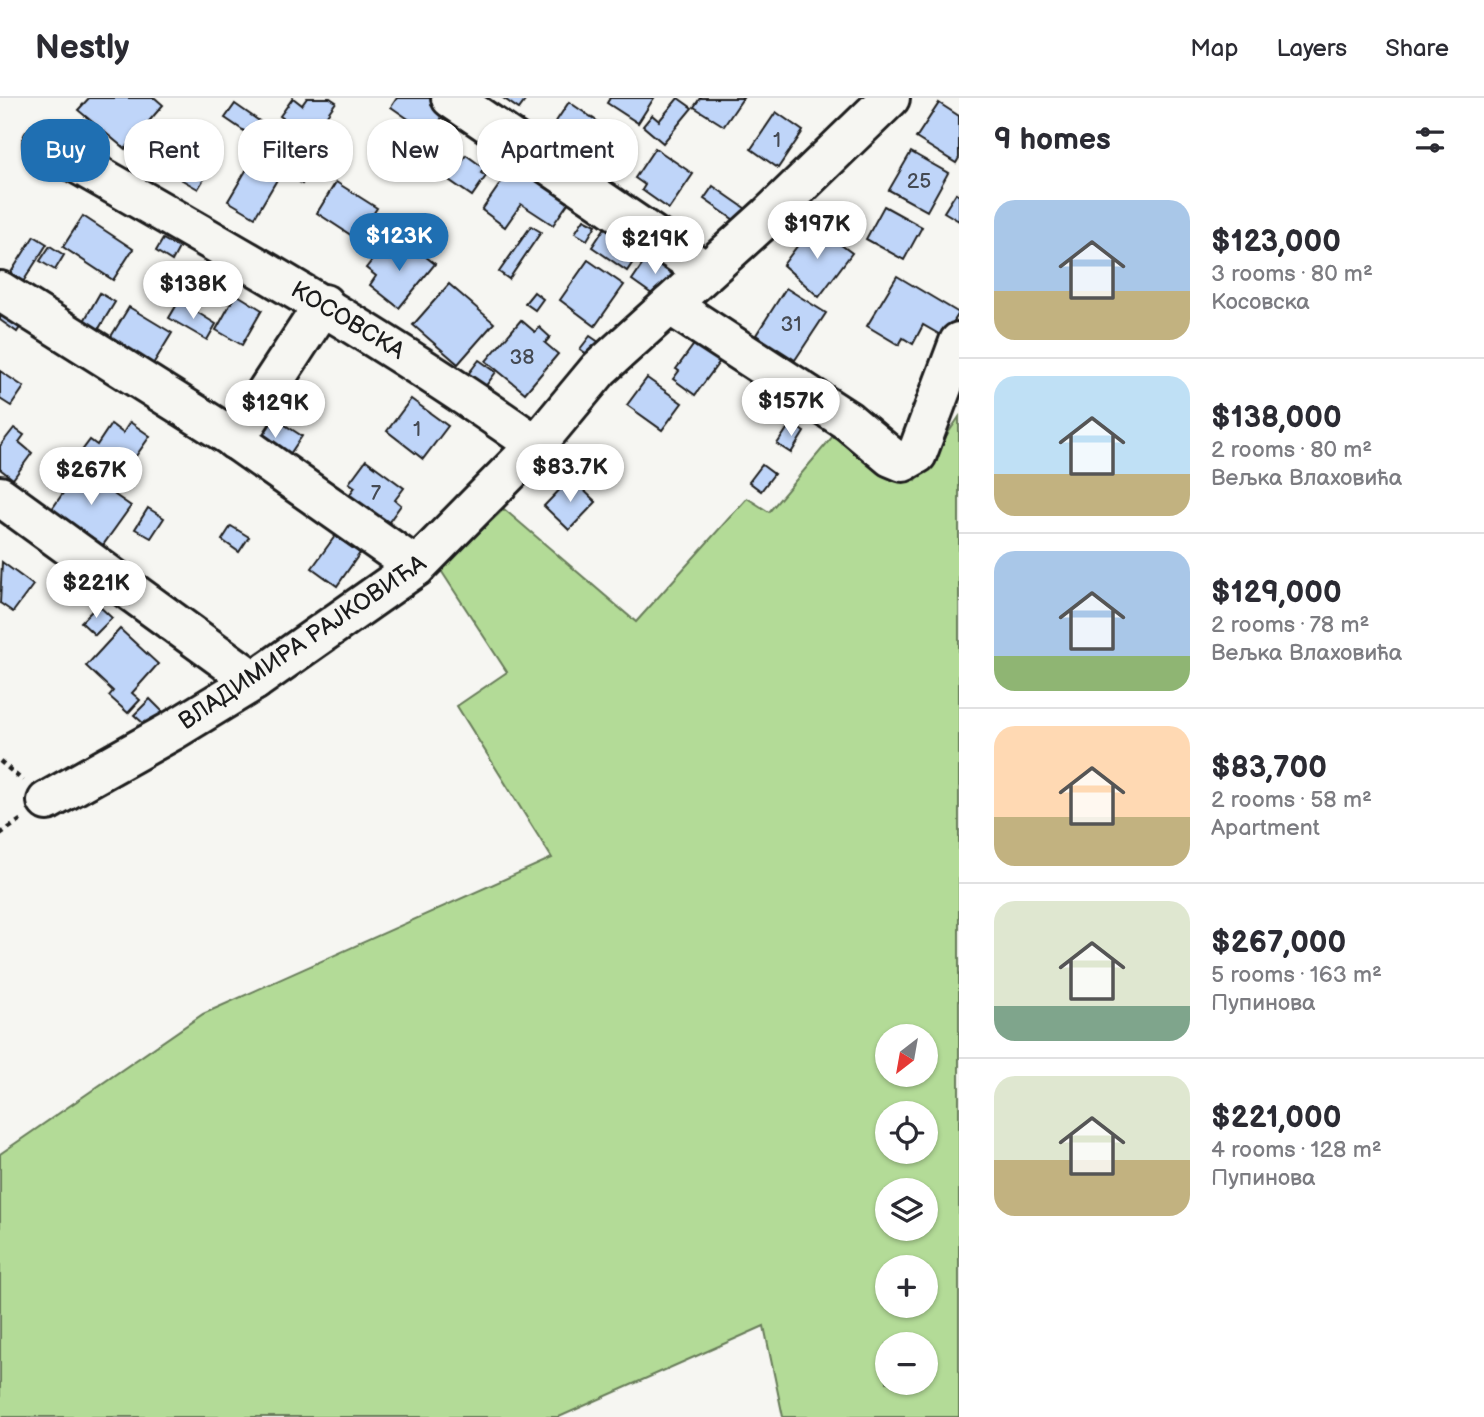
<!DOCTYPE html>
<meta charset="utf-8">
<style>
:root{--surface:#fff;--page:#f7f7f7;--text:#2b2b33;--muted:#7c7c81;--line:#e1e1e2;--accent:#1f6fb2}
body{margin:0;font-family:"Balsamiq Sans",sans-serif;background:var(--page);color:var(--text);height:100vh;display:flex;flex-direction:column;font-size:26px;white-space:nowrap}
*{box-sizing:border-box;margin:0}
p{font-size:23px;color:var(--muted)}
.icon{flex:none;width:38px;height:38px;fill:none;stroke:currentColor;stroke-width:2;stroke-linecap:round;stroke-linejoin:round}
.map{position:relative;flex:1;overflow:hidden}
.details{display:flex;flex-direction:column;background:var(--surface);width:525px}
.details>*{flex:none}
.guide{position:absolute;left:21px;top:21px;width:665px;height:63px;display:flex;gap:14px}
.needle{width:46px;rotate:211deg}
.controls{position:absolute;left:875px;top:926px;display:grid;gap:14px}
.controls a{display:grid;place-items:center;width:63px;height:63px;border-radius:50%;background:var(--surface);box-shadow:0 2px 5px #0004;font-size:35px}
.price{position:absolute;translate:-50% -60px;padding:0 16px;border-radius:24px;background:#fff;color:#222;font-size:23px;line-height:46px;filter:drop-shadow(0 2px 4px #0008)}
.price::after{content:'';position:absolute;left:50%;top:42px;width:21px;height:16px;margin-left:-10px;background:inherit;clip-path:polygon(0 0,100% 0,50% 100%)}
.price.on{background:var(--accent);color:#fff}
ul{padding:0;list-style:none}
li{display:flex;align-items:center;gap:21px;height:175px;padding:0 35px}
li+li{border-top:2px solid var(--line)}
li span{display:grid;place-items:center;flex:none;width:196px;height:140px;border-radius:21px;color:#555}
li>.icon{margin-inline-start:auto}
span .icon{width:84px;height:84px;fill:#fffc;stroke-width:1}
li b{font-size:30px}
h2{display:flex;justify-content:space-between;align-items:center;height:84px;padding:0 35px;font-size:30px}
.chip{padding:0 24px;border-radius:28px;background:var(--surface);box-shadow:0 2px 5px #0004;font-size:24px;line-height:63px}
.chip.on{background:var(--accent);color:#fff}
header{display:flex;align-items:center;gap:42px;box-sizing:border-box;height:98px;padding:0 35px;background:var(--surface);border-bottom:2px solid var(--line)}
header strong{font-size:33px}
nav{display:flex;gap:38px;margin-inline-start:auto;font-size:24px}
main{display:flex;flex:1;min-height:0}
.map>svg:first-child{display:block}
.green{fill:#b3db97;stroke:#687c5a;stroke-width:2;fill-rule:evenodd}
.building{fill:#bfd5f9;stroke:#1c1c1c;stroke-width:2}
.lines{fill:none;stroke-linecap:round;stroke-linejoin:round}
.minor-casing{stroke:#1c1c1c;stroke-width:44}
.path{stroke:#1c1c1c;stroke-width:4.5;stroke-dasharray:5 5;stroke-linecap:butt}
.minor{stroke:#f6f6f2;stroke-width:38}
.labels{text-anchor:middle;stroke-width:5;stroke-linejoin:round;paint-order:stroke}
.number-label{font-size:21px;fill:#454a53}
.street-label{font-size:24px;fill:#1c1c1c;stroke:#f6f6f2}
</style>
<header>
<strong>Nestly</strong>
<nav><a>Map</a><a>Layers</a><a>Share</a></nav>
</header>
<main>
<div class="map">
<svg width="959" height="1319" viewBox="0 0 959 1319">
<rect width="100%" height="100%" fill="#f6f6f2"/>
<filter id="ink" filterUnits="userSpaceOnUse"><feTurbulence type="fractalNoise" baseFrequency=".0143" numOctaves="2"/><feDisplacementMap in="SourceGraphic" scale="14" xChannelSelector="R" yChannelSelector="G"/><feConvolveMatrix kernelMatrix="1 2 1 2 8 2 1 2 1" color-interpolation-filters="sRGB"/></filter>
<g filter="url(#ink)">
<path class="green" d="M959,319V1319H783L764,1228L559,1319H0V1056L203,916L552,760L457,608L507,574L440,471L504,411L636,524L747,400L769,414L833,338L916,382ZM887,938H926V976H887ZM887,1015H926V1054H887ZM887,1092H926V1130H887ZM887,1169H926V1208H887ZM887,1246H926V1284H887Z"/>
<g class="building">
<polygon points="89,0 155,0 163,7 125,51 78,12"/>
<polygon points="293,0 302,7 307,0 330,0 336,4 311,40 280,18"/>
<polygon points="397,0 430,0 447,13 430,36 391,9"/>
<polygon points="503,0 527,0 519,11"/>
<polygon points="610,0 654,0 638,25 607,5"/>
<polygon points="678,0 692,10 663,45 643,28 652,17 659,23"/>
<polygon points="700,0 743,0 724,28 694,9"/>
<polygon points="569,4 613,34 592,66 547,37"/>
<polygon points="939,5 959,18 959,60 956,65 916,40"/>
<polygon points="235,6 265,27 256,41 225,20"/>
<polygon points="776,14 803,33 778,70 751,51"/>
<polygon points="271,32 317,64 302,86 258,51"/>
<polygon points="201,35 214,42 207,53 217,59 198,91 170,75 190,40 196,43"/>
<polygon points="436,45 462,63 466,57 484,70 481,75 486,78 472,98 423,64"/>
<polygon points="655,50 693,76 669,111 642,92 645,87 635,80"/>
<polygon points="911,54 948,75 927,113 889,92"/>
<polygon points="518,60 573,98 553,127 521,106 505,129 482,112"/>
<polygon points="251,64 278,80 255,119 228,103"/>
<polygon points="336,84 377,110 357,141 317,115"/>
<polygon points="713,88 749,113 740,126 704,101"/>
<polygon points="956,95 959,98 959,123 944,114"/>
<polygon points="884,108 922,129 904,162 866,141"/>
<polygon points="83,118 133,151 113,182 63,149"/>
<polygon points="584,121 596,127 587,142 575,135"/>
<polygon points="610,122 645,146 627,173 592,149"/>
<polygon points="531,128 541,134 509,181 499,174"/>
<polygon points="810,131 822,139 825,135 852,155 819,199 783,167"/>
<polygon points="34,138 47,146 23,184 10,176"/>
<polygon points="163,141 179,150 172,163 156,153"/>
<polygon points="406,143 435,166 399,210 370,187 376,178 366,170 381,151 392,160"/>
<polygon points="50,148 64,157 55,172 40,163"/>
<polygon points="651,154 678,174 659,201 632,182"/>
<polygon points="588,162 624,187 595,228 560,202"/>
<polygon points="897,178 959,215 944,239 923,227 913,246 903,240 899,247 867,228"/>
<polygon points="449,186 494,225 458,266 413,227"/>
<polygon points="786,190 826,215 795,262 756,237"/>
<polygon points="534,194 543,201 535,212 525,205"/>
<polygon points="100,195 115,204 98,232 84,223"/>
<polygon points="236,196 262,212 242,247 216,232"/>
<polygon points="179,203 216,226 207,242 169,220"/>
<polygon points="129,209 172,235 150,271 107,245"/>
<polygon points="0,212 26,220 17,234 0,222"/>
<polygon points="521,222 535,234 539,229 550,239 545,245 558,256 525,295 486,263"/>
<polygon points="590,238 606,249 596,263 580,251"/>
<polygon points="698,241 723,259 695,297 673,281 679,273 676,271"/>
<polygon points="479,262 496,274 476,301 459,288"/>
<polygon points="0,273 24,289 11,308 0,301"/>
<polygon points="647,280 682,305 662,332 627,307"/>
<polygon points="411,301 448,328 423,361 387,333"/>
<polygon points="268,316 302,338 282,368 248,345"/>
<polygon points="130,324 150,338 117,385 78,358 90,342 97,347 111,326 123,335"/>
<polygon points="791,325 804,334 791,355 777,346"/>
<polygon points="14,330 24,337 19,344 32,355 13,381 0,371 0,348"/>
<polygon points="366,362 404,390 395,402 401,407 386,428 347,400 355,389 349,385"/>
<polygon points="762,367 774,376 761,393 749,384"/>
<polygon points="79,372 131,408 103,447 52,411"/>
<polygon points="571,380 596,404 569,432 544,408"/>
<polygon points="148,410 164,420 151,440 135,431"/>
<polygon points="231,428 249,439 239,454 222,442"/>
<polygon points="335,438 360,455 337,488 312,470"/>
<polygon points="2,464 33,487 13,514 0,505"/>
<polygon points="98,507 112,520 95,537 81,524"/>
<polygon points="120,531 158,566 132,595 140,602 128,615 109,598 113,593 86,568"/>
<polygon points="150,601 172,623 152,633 134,617"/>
</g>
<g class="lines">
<defs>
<g id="minor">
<polyline points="451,0 705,173"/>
<path d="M43,46C211,142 379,235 536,347"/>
<polyline points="0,193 230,338 416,469"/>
<polyline points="670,207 848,323 891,359 903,364 917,356 959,244"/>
<polyline points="235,342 324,206"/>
<polyline points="0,398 254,583"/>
<polyline points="47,703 172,633 254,583 416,469 536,347 599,271 768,118 890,0"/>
</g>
</defs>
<use href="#minor" class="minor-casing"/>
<g class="path">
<polyline points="0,663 23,683"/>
<polyline points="0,736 22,721"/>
</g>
<use href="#minor" class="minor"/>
</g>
</g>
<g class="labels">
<g class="number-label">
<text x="777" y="49">1</text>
<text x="919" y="90">25</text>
<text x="791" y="233">31</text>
<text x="522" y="266">38</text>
<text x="417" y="338">1</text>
<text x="376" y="402">7</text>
</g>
<g class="street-label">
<text transform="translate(348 222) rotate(31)" y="8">КОСОВСКА</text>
<text transform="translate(302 544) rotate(-34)" y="8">ВЛАДИМИРА РАЈКОВИЋА</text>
</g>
</g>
</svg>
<div class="controls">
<a><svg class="needle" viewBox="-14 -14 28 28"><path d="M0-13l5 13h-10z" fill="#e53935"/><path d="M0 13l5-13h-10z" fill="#7c7c81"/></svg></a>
<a><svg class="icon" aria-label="locate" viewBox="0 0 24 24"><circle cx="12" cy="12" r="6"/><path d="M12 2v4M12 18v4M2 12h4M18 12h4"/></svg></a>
<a><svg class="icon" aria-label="layers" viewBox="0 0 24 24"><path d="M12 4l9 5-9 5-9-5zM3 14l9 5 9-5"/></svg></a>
<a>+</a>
<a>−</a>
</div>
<b class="price" style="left:817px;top:163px">$197K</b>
<b class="price on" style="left:399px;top:175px">$123K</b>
<b class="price" style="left:655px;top:178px">$219K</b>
<b class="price" style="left:193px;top:223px">$138K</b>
<b class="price" style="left:791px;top:340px">$157K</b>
<b class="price" style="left:275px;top:342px">$129K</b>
<b class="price" style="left:570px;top:406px">$83.7K</b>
<b class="price" style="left:91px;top:409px">$267K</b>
<b class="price" style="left:96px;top:522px">$221K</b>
<div class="guide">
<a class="chip on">Buy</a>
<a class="chip">Rent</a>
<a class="chip">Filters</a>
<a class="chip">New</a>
<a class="chip">Apartment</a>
</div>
</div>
<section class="details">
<h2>9 homes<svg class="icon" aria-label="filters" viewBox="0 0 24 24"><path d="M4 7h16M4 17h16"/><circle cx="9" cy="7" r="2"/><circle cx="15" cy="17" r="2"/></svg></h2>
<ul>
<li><span style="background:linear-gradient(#a9c7e8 65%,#c2b280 0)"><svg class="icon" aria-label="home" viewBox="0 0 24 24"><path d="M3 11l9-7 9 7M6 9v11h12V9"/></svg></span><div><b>$123,000</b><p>3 rooms · 80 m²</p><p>Косовска</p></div></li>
<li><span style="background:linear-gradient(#bfe0f5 70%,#c2b280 0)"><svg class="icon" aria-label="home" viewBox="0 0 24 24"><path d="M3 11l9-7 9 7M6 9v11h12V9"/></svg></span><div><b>$138,000</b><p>2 rooms · 80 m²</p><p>Вељка Влаховића</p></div></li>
<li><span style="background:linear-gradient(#a9c7e8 75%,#8fb573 0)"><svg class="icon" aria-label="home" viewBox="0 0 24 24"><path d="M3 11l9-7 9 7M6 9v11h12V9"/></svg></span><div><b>$129,000</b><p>2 rooms · 78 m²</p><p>Вељка Влаховића</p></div></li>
<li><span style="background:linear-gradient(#ffd9b3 65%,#c2b280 0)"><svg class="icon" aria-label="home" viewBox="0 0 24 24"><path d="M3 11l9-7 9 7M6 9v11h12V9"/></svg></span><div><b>$83,700</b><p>2 rooms · 58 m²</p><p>Apartment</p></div></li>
<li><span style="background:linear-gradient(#dfe7d0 75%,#7fa58c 0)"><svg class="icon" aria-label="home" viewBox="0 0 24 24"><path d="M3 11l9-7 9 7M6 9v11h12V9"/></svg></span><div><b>$267,000</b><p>5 rooms · 163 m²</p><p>Пупинова</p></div></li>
<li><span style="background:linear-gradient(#dfe7d0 60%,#c2b280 0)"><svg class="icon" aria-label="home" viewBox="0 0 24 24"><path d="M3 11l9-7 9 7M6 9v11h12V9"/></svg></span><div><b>$221,000</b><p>4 rooms · 128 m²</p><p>Пупинова</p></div></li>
</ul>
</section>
</main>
